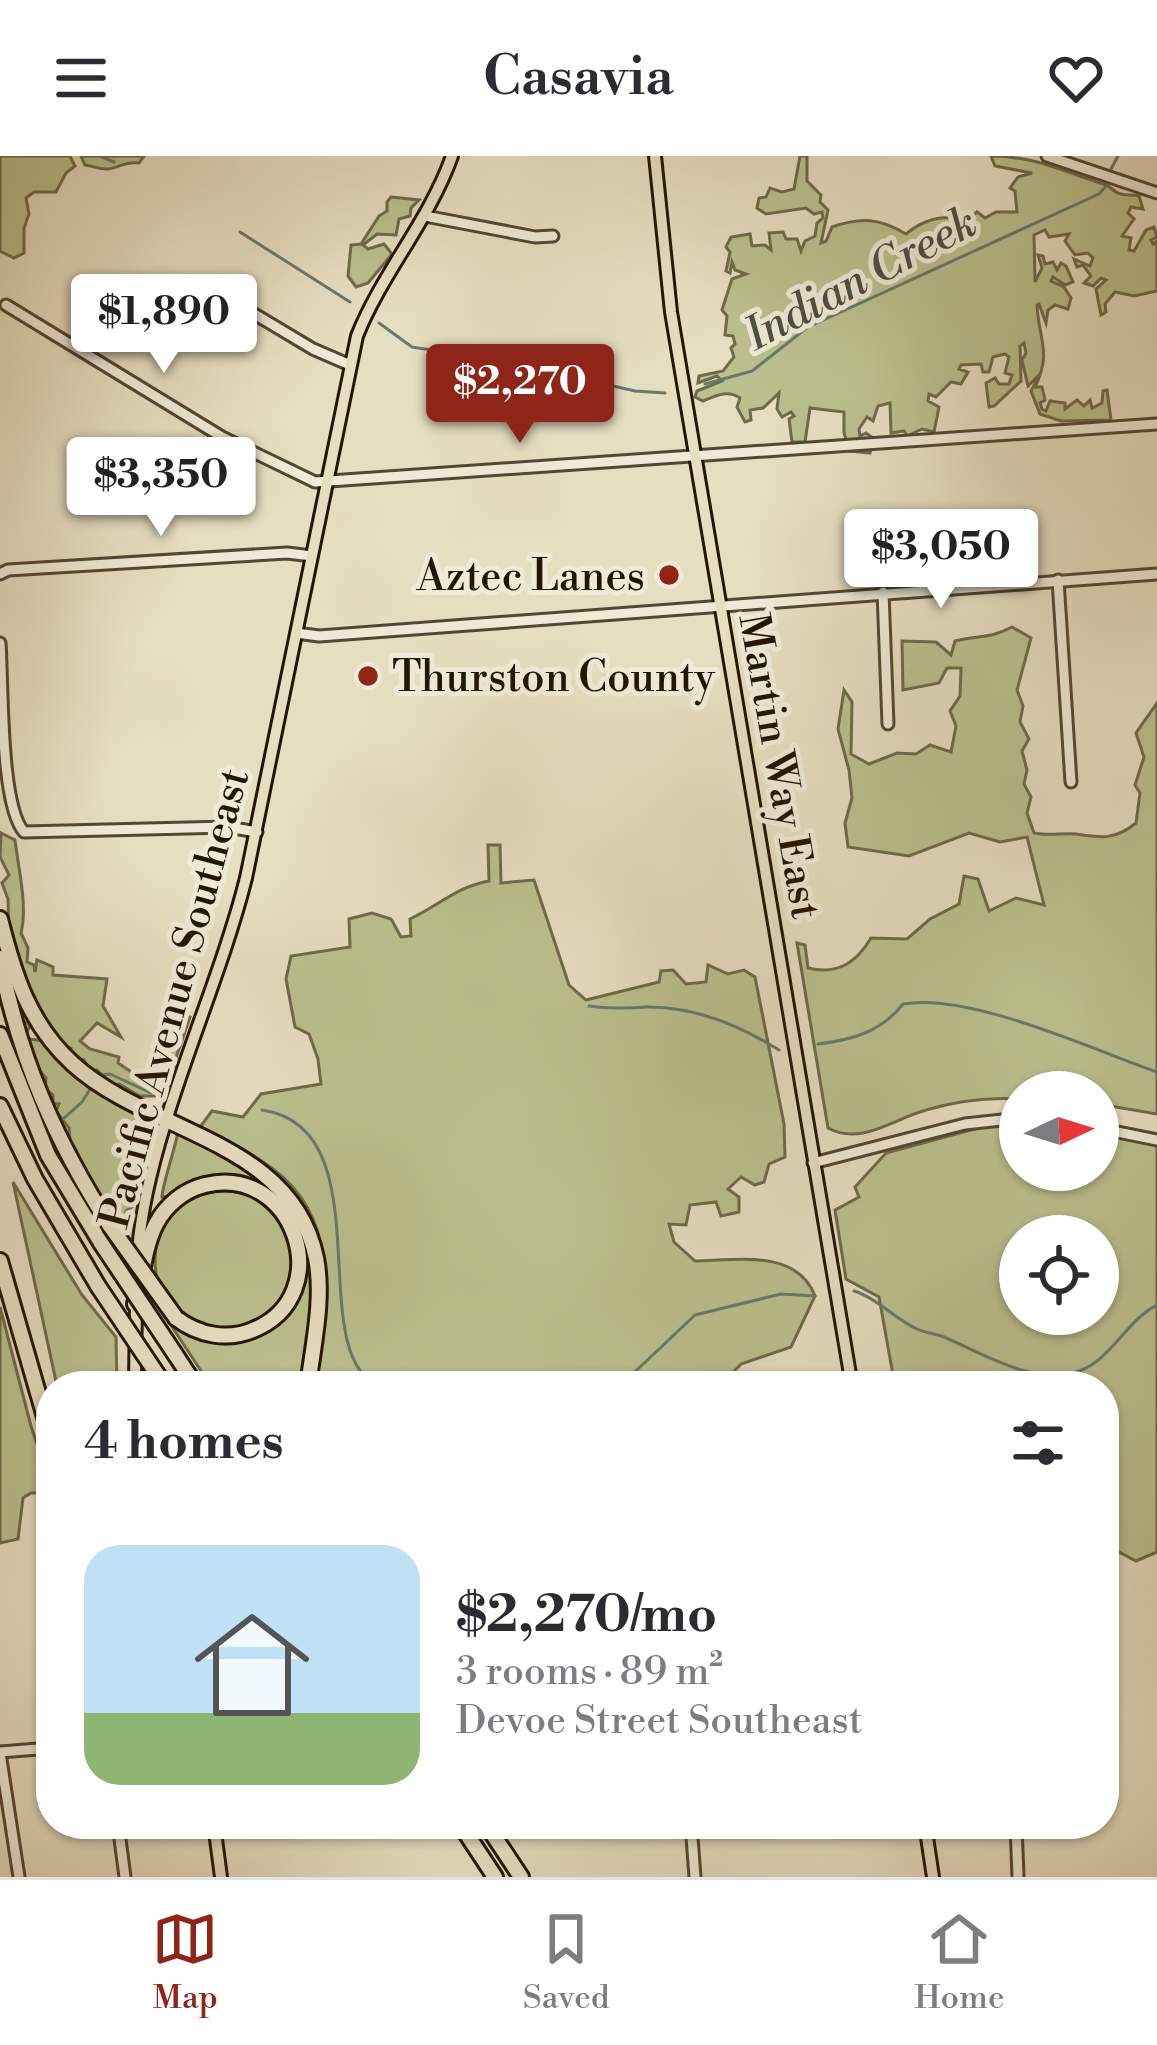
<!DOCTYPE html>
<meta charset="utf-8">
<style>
:root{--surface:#fff;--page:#f2f2f3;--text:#2b2b33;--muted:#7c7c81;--line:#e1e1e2;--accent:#8f2418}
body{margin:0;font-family:"Libre Bodoni",serif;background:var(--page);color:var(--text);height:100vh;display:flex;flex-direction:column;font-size:45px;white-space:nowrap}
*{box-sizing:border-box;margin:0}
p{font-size:39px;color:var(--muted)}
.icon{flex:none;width:66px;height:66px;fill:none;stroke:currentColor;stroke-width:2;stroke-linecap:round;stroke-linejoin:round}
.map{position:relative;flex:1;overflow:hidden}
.drawer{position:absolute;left:36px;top:1215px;width:1083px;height:468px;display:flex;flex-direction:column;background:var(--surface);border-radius:48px;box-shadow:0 3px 9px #0004}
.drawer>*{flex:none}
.needle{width:78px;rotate:86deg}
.controls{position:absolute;left:999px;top:915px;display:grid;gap:24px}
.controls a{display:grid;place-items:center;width:120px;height:120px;border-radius:50%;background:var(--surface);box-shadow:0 3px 9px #0004;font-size:60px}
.price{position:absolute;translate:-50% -102px;padding:0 27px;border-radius:12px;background:#fff;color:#222;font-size:39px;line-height:78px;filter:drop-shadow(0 3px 6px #0008)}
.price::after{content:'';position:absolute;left:50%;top:72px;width:36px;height:27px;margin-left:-18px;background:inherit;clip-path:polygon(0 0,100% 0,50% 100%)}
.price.selected{background:var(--accent);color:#fff}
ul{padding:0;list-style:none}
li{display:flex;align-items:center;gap:36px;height:300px;padding:0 48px}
li span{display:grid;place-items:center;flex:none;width:336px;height:240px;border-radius:36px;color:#555}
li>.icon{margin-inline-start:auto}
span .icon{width:144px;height:144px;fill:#fffc;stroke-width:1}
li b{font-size:51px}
h2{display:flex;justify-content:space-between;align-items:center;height:144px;padding:0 48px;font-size:51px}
header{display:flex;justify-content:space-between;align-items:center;height:156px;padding:0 48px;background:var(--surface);font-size:54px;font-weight:600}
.menu{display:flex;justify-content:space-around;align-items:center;height:168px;border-top:3px solid var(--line);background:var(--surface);font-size:33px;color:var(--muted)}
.menu a{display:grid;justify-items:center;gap:6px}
.menu .selected{color:var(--accent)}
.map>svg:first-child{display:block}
.green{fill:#bbc08e;stroke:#6f6a49;stroke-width:3;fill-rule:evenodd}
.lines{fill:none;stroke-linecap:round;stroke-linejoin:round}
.stream{stroke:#68796e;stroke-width:3}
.minor-casing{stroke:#544633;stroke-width:15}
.major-casing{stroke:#231404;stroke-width:16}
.highway-casing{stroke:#231404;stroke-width:20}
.minor{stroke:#efead6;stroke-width:9}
.major{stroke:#e6dec0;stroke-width:10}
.highway{stroke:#e6dec0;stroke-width:14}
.highway-bridge-casing{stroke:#231404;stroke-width:20;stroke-linecap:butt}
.highway-bridge{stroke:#e6dec0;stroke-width:14}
.poi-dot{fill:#8f2418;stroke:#efead6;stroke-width:4.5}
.labels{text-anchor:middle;stroke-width:10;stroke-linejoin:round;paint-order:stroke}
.poi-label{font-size:42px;fill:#231404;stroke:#efead6;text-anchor:end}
.street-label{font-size:42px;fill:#231404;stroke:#efead6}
.water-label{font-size:45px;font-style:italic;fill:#4b4f42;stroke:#efead6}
</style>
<header><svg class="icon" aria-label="menu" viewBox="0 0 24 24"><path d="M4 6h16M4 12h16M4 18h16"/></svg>Casavia<svg class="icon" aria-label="heart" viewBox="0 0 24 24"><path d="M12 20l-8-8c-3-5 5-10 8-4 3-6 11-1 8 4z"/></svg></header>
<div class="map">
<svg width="1157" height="1721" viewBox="0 0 1157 1721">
<rect width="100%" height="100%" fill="#e6dec0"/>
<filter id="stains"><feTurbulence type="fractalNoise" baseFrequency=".00167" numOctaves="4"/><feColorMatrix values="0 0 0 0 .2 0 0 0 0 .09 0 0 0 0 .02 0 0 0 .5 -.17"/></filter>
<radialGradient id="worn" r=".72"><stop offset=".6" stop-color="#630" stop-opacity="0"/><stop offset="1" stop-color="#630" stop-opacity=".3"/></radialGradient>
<g class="green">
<polygon points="0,0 70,0 75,10 66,17 56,36 34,36 26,42 29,58 24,72 24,97 14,102 0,95"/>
<path d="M81,0H144L139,7C126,5 120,11 109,13C100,14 94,10 85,9Z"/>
<path d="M800,0H807V25L821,39L820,46L828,54L821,87L826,85L832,71C861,61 880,62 906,78C923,64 944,58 967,64L977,56L985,62L996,56H1017L1015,35L1010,32L1018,21L1032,17L995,10L991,0C1036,0 1067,17 1106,29C1111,31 1115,37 1121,38C1127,40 1133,38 1139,40L1143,53L1131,51L1128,57L1134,63L1122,80L1131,82L1129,94L1134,95L1146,74L1154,71L1157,81L1151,84L1153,88L1157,85V135L1134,140L1115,136L1105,148L1106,156L1101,159L1096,133L1106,124L1101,122L1093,130L1084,127L1091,120L1083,109L1077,111L1074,103L1090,110L1093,102L1088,97L1075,99L1065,85L1069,78L1049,81L1045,74L1034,79L1035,126L1042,112L1038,99L1043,100L1045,108L1053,106L1057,114L1061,107L1066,110L1073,126L1065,129L1053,121L1051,125L1064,131L1071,142L1068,153L1055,149L1048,154L1046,167L1039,148L1037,149C1039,186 1052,196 1035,231H1042L1045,244L1040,247L1042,253L1046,255L1050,245L1065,247V253L1077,244L1084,250L1090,244L1092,252L1102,247L1103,235L1107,234L1111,264L1061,265L1040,258L1031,235L1040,218L1028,230L1022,204L1026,197L1024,187L1020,190L1021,225L994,250L989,251L986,227L995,222L999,228H1009L1012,219L1005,217L1009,201L1005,198L993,201L989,216H983L981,208L961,209L959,213L968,216L961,228L951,226L936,241L929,238L928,245L939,251L934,276L922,273L907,280L904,275L891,277L890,247L878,250L873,265L867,261L859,273L860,280L866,277L873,282L870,297L850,295L844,277V256L810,252L805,286H792L789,263L794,260L791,256L782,261L777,253L779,237L763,252L750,254L751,264L745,266L737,251L740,242C727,233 715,240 703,245L695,241L697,235L722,225L717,220L698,227L699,220L723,215L734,201L731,192L735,188L733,180L725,179L727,160L722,154L732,123L746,118L735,114L732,106L730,117L726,115L730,96L726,91L731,81L750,78L752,90L765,89L771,94L769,77L783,76L786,83H797L801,95L805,85L815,80L817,67L823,62L822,56L814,58L806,52L766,58L757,52L759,42L766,41L770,32L782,36L794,33Z"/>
<polygon points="391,41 419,44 411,52 410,60 399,63 396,79 377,78 363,89 368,93 384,88 392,98 368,127 356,131 348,120 351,89 361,88 379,60 387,55 387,46"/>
<path d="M1012,471L1031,482L1017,534L1023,550L1020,566L1029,583L1022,595L1027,614L1024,628L1031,641L1027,657L1034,677C1049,680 1062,677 1076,678C1102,682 1115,684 1136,667L1140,637L1135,629L1144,601L1136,577L1157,547V958L1098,948V936H1020V943C988,941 957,945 926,954C893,963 861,990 828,972L797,787L805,789L808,812C838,819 856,807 871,782L907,783L930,763L959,748L964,720L978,723L989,755L1016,742L1044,749L1027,681L1000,686L969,677L909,700L848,691L845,667L852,642L849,614L838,573L844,534L852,546L851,598L869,608L897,597L916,598L930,589L951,596L956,570L950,555L960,540L961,512H947L939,527L903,534L902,485L936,486L951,499L955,485C979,479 989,483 1012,471Z"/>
<path d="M1,677L15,684C18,711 28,750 21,777L28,792L27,806L34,809L35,816L37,804L53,811V819L107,823L103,850L121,881L97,867L80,885L90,893L119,901L118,907L154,931L170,889H173L185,859L190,861L166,931L157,940H140L119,928L114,931L97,914L90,916L84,904L71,900V892L60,890L38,848L31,845L9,786L8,743L2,727L9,719L0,701Z"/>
<path d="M488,689H500L501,727L534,724L569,829L586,844L659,826L661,815L673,814L686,828L706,826L708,809L728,818L744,814L755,821L784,968L785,1001L769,1008L764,1026L755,1029L741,1021L728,1033L739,1041V1056L721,1060L716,1046L690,1049L686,1069L669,1068L674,1086L695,1105C738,1104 797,1093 815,1140L791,1191L741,1208L720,1230H314C324,1155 345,1066 273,1013C251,996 225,984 200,971L212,955L243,961L261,938L321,928L318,903L309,878L295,871L286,823L291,800L350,791L349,763L372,757L391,763L401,781L411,780L410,763C440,749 456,731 489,725Z"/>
<polygon points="27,866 30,870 26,878 29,883 46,885 58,903 150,960 147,981 140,978 138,981 140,1007 136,1011 138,1019 131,1039 132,1051 126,1055 125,1068 118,1071 118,1060 109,1057 108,1045 96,1039 76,994 71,995 69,972 56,955 59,948 53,947 53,939 45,933 46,922 32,906 22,868"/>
<path d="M993,968H1020V1014H1098V976L1157,988V1396L1136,1405L1104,1388V1230H895L879,1141L846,1123L835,1054L859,1041L855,1031L886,997ZM1020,1080H1098V1158H1020Z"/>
<path d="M178,976L242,1010L279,1041C255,1029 227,1013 197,1025C183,1031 177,1041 162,1041C162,1030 175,993 178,976Z"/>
<polygon points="13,1026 82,1139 116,1181 117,1230 57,1230"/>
<circle cx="224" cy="1104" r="69"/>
<polygon points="306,1099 310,1103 314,1135 303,1230 211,1230 157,1148 175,1167 252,1180 303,1122"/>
<polygon points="0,1151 31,1270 51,1330 51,1337 31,1337 23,1342 18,1383 0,1387"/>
</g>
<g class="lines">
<g class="stream">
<polyline points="100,0 114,6"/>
<polyline points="1111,13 1118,0"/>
<polyline points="240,76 350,146"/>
<polyline points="379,167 412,191 508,206 635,235 665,237"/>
<polyline points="705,228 752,215 808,171 1099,38 1106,30"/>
<path d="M589,850C609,853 625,852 645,851C694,850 739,869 779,894"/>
<path d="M818,888C852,884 881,876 903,848C969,836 1091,893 1157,916"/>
<polyline points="100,919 110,918 151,937"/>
<path d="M262,954C386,972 301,1197 379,1230"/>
<polyline points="63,963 82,946 92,930"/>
<path d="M854,1135C877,1142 895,1163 917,1173C926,1177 936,1178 944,1181C984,1198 1033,1230 1079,1215C1110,1205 1127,1164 1157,1149"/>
<polyline points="620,1230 695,1159 781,1138 815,1140"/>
</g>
<defs>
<g id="minor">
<polyline points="1047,0 1157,37"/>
<polyline points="425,60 535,81 553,80"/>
<polyline points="201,126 313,193 350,209"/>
<polyline points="6,149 222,281 315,326 1157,268"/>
<polyline points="0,418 8,414 287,397 312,400"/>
<polyline points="1058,424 1071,626"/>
<polyline points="883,436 888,568"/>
<polyline points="296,477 319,480 1157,418"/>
<path d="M0,487C3,528 0,649 24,676L228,671L257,676"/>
<polyline points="1098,972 1157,984"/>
<polyline points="813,1007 965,968 1020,962"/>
<polyline points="0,1596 51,1592"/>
<polyline points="0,1597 19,1721"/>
<polyline points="118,1668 125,1721"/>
<polyline points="691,1668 695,1721"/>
<polyline points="1016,1668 1018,1721"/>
</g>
<g id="major">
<polyline points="655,0 671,156 852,1230"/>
<path d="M137,1107C144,982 215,846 246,722L357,180C382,117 429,65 452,0"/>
<polyline points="135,1230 136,1143"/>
<polyline points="214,1668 221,1721"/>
<polyline points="925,1668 933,1721"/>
</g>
<g id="highway">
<path d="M0,763C14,819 29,868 73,908C150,978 292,984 316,1102C324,1143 313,1189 308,1230"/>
<path d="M0,802C18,900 56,986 110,1070"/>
<polyline points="0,879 48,999 101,1087"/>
<polyline points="0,950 35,1023 98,1130"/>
<polyline points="0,1105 51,1282"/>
<path d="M135,1148C142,1123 144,1091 156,1068C166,1049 184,1034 205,1029C294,1007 339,1139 253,1174C227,1185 198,1179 176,1162"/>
<polyline points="175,1198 196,1230"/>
<polyline points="460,1668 495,1721"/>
<polyline points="486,1668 521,1721"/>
</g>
</defs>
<use href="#minor" class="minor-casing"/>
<use href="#major" class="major-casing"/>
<use href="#highway" class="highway-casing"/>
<use href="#minor" class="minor"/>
<use href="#major" class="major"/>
<use href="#highway" class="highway"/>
<defs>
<g id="highway-bridge">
<polyline points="110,1070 176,1162"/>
<polyline points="101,1087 175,1198"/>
<polyline points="98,1130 165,1230"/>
</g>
</defs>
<use href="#highway-bridge" class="highway-bridge-casing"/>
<use href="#highway-bridge" class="highway-bridge"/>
</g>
<g class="poi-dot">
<circle cx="669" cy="419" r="12"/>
<circle cx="368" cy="520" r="12"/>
</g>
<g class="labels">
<g class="poi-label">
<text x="645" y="434">Aztec Lanes</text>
<text x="392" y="535" text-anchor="start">Thurston County</text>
</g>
<g class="street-label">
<text transform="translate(781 610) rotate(80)" y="15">Martin Way East</text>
<text transform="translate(173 842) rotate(-75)" y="15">Pacific Avenue Southeast</text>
</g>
<g class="water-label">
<text transform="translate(860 121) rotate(-28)" y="16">Indian Creek</text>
</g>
</g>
<rect width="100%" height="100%" filter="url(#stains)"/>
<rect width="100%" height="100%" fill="url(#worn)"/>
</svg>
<div class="controls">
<a><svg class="needle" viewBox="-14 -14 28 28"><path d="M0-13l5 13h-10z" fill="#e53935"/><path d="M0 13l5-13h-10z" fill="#7c7c81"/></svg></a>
<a><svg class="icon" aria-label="locate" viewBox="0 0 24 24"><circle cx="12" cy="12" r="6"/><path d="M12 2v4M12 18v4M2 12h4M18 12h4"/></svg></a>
</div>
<b class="price" style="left:164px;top:220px">$1,890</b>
<b class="price selected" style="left:520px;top:290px">$2,270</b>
<b class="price" style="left:161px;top:383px">$3,350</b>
<b class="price" style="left:941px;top:455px">$3,050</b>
<section class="drawer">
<h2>4 homes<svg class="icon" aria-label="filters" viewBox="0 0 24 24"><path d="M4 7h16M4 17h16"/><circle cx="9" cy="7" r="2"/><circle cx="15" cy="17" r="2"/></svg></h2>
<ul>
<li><span style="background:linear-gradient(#bfe0f5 70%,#8fb573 0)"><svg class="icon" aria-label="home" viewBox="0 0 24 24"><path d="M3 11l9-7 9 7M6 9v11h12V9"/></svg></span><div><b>$2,270/mo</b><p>3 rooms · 89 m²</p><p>Devoe Street Southeast</p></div></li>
</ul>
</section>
</div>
<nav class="menu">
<a class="selected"><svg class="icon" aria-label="map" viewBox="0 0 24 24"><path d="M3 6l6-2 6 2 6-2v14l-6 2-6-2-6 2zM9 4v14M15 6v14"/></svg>Map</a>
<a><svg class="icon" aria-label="saved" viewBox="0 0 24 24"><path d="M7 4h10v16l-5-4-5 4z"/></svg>Saved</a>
<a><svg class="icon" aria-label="home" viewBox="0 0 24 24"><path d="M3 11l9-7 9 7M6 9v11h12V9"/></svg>Home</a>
</nav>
